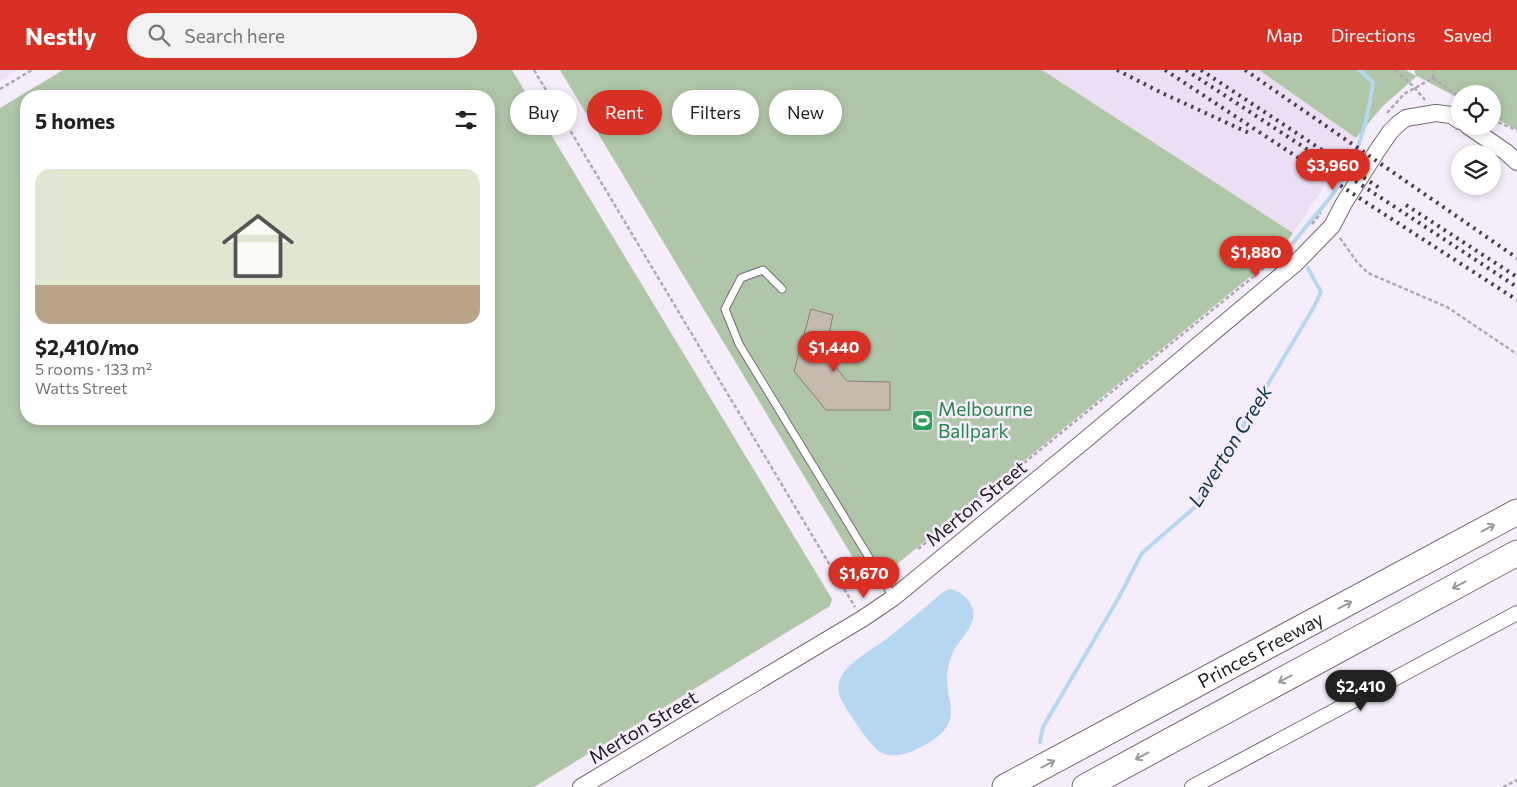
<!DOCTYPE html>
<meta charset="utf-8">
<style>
:root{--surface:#fff;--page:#f2f2f2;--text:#222;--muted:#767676;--line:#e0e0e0;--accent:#d93025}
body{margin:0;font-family:Commissioner,sans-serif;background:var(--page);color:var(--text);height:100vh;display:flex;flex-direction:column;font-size:19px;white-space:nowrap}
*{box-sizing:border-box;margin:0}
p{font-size:16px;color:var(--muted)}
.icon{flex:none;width:28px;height:28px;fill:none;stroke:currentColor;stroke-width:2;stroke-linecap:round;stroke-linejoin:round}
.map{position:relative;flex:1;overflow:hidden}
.drawer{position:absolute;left:20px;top:20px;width:475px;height:335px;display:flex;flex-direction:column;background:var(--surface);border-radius:20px;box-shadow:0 2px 8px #0003}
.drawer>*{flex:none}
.banner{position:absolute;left:510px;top:20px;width:475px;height:45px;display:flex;gap:10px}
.buttons{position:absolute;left:1451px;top:15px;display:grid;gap:10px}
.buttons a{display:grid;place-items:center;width:50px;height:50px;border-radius:50%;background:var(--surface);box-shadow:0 2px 8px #0003;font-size:25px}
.price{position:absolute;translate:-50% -42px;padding:0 11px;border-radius:18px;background:var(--accent);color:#fff;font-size:16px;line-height:32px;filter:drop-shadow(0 1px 2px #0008)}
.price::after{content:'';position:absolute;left:50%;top:30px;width:15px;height:11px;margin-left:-8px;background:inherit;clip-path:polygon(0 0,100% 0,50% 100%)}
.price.selected{background:#222;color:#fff}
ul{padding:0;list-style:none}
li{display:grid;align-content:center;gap:10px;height:265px;padding:0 15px}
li+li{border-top:1px solid var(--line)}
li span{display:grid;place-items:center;height:155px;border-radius:15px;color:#555}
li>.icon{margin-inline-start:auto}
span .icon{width:90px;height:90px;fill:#fffc;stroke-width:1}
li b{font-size:21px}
h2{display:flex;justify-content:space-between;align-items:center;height:60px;padding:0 15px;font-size:21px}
.pill{padding:0 18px;border-radius:22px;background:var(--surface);box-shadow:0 2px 8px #0003;font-size:18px;line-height:45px}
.pill.selected{background:var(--accent);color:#fff}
header{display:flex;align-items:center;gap:30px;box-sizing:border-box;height:70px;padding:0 25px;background:var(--accent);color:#fff}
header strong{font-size:24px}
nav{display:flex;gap:28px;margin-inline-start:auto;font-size:18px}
.search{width:350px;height:45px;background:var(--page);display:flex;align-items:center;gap:12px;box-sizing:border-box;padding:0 18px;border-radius:28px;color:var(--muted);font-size:19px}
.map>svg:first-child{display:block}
.built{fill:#ecdff4}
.industrial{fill:#ede1f6}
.green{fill:#b0c6a8;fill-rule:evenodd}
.water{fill:#b6d7f1}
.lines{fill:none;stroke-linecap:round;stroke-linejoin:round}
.stream{stroke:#b6d7f1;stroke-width:4}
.building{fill:#c5baae;stroke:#8a8074}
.service-casing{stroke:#736b77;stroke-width:9}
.minor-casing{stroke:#736b77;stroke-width:16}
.tertiary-casing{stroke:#736b77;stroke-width:18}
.motorway-casing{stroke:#736b77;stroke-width:27}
.path{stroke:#afa8b3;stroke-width:2.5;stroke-dasharray:4 2.5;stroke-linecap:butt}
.service{stroke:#fff;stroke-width:7}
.minor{stroke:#fff;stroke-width:14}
.tertiary{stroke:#fff;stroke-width:16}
.motorway{stroke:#fff;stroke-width:25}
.rail{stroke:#464148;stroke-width:4;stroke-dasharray:2.5 5;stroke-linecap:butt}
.oneway{stroke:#9a999b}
.labels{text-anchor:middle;stroke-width:5;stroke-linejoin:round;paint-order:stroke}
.leisure-label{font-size:19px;fill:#27864d;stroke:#f6edfb;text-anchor:start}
.street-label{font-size:19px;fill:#1f1c21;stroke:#f6edfb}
.water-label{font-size:20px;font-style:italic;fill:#0c344e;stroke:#f6edfb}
</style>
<header>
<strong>Nestly</strong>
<div class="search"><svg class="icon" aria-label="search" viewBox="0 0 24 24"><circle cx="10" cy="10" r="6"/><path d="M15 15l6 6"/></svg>Search here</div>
<nav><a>Map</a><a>Directions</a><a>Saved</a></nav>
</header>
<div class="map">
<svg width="1517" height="717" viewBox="0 0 1517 717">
<rect width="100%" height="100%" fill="#f6edfb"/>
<polygon class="built" points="1042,0 1259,0 1356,68 1293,163"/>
<polygon class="industrial" points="0,0 18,0 0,11"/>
<g class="green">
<path d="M63,0H512L832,529L830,536L534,717H0V38ZM26,26H489V349H26Z"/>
<polygon points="560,0 1042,0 1293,163 1278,184 870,516"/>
<polygon points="1259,0 1406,0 1416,6 1414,0 1517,0 1517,60 1493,47 1492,24 1460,24 1460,29 1417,6 1383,36 1356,68"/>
</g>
<path class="water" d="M949,519C957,520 963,524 968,530C982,548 966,562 956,577C952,581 951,589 949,594C940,628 969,648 930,672C916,680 897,691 880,682C872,678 844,637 840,627C838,621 838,615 840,609C848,591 874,579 889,567C907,553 924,538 942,523Z"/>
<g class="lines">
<g class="stream">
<path d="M1293,173C1305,157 1320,141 1332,125C1356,93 1368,51 1373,12L1359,0"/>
<polyline points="1040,672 1043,657 1118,529 1142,483 1194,438 1314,237 1321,222 1308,198"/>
</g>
</g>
<polygon class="building" points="811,239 833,245 825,284 847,311 890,312 890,340 826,340 794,301"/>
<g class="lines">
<defs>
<polyline id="service" points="782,219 763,200 741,208 725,239 739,274 893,527"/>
<polyline id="minor" points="1192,717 1517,543"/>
<g id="tertiary">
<polyline points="1468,56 1506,82 1517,92"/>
<polyline points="581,717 862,549 893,528 1084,371 1296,193 1332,156 1344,133 1377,81 1390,62 1399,53 1406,48 1436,43 1451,45 1460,51"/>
</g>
<g id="motorway">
<path id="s1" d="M1005,717L1517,442"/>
<polyline points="1085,717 1517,483"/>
</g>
</defs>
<use href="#service" class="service-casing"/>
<use href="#minor" class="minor-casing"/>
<use href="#tertiary" class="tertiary-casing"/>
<use href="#motorway" class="motorway-casing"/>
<g class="path">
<polyline points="534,0 855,537"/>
<polyline points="1395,0 1413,16 1425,30"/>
<polyline points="1433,8 1460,27"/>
<polyline points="1433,8 1434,0"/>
<polyline points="0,19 32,0"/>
<polyline points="1387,43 1404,24 1433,8"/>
<polyline points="1492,50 1517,60"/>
<polyline points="1312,154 1321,143"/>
<polyline points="1340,168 1357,192 1368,203 1447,237 1517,284"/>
<polyline points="918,479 1285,181"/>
<polyline points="1503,717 1517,710"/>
</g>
<use href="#service" class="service"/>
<use href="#minor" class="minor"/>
<use href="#tertiary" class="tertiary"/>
<use href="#motorway" class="motorway"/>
<g class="rail">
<polyline points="1117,0 1162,23 1249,63"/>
<polyline points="1165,0 1370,135 1517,230"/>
<polyline points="1186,0 1517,217"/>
<polyline points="1201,0 1381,119"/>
<polyline points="1245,0 1517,188"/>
<polyline points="1406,135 1517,207"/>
</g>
</g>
<defs><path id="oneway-shaft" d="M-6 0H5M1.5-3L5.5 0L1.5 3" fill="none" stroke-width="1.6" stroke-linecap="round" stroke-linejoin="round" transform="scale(1.25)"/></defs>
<g class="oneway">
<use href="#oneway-shaft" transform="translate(1488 458) rotate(-28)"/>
<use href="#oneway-shaft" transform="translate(1459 515) rotate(152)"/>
<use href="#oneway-shaft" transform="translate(1345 535) rotate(-28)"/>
<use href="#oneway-shaft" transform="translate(1285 609) rotate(152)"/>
<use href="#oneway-shaft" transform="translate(1142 686) rotate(152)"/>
<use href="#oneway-shaft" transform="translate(1048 694) rotate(-28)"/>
</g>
<defs>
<symbol id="stadium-square" viewBox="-11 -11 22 22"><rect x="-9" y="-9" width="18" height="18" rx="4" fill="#2e9e5b" stroke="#f6edfb"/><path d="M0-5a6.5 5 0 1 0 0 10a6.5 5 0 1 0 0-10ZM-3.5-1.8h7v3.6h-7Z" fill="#fff"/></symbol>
</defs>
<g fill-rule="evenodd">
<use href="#stadium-square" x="910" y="338" width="25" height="25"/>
</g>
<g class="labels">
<g class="leisure-label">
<text x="938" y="346">Melbourne<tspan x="938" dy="22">Ballpark</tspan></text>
</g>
<g class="street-label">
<text transform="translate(976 433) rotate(-39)" y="7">Merton Street</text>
<text dy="7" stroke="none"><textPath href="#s1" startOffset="290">Princes Freeway</textPath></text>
<text transform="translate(643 657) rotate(-31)" y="7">Merton Street</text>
</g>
<g class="water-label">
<text transform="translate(1230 376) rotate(-58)" y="7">Laverton Creek</text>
</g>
</g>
</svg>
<div class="buttons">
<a><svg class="icon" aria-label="locate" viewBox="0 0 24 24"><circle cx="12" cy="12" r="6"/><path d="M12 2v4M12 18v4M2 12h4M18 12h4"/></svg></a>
<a><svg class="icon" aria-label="layers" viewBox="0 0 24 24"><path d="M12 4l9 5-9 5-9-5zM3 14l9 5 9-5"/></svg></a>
</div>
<b class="price" style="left:1333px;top:121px">$3,960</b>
<b class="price" style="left:1256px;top:208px">$1,880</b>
<b class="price" style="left:834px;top:303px">$1,440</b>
<b class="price" style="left:864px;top:529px">$1,670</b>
<b class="price selected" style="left:1361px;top:642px">$2,410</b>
<div class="banner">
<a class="pill">Buy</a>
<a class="pill selected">Rent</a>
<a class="pill">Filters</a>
<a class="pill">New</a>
</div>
<section class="drawer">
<h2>5 homes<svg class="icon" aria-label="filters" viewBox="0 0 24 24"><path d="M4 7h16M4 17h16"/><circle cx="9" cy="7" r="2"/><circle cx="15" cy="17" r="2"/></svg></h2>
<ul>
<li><span style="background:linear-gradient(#dfe7d0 75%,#b9a48a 0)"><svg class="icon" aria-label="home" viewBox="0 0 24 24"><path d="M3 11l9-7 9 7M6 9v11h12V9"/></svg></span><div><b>$2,410/mo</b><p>5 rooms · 133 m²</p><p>Watts Street</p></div></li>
</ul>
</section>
</div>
